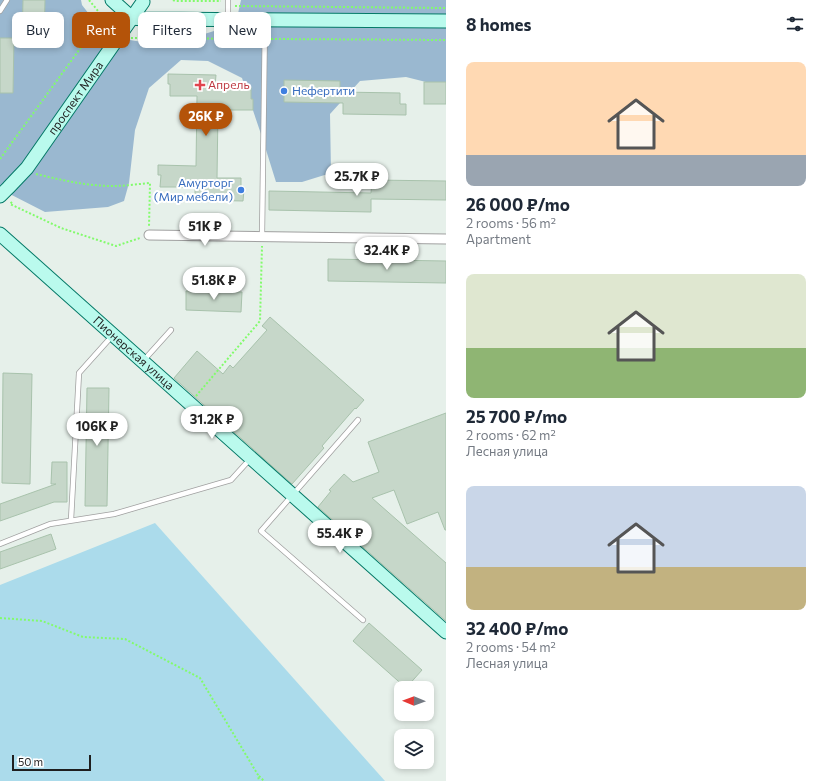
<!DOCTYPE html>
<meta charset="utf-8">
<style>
:root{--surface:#fff;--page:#f2f2f3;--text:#1f2937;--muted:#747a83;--accent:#b45309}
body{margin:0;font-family:Commissioner,sans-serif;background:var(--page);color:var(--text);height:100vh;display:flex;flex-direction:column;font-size:15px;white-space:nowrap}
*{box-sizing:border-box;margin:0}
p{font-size:13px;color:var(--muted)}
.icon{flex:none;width:22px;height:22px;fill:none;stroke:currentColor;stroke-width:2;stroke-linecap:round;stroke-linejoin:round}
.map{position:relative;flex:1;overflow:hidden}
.drawer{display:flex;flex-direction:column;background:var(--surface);width:380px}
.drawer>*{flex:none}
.banner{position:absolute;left:12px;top:12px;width:374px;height:36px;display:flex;gap:8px}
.needle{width:26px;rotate:271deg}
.fabs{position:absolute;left:394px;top:681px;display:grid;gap:8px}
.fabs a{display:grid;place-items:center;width:40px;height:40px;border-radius:8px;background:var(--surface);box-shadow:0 2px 6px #0003;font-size:20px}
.scale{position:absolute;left:12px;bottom:10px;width:79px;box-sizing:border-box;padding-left:4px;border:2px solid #1f1f1f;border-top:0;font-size:11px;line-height:14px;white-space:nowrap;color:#1f1f1f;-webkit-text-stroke:3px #fff;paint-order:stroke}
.price{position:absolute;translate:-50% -34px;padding:0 9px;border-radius:14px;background:#fff;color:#222;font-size:13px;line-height:26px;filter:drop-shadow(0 1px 2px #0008)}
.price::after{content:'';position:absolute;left:50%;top:24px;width:12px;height:9px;margin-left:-6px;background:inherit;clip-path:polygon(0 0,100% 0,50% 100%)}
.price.current{background:var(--accent);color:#fff}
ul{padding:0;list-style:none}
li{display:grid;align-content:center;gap:8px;height:212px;padding:0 20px}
li span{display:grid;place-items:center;height:124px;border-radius:8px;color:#555}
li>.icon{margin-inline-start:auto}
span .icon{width:72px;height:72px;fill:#fffc;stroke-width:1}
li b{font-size:17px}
h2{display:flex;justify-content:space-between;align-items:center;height:48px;padding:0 20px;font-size:17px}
.pill{padding:0 14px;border-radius:8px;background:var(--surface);box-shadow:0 2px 6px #0003;font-size:14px;line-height:36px}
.pill.current{background:var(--accent);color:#fff}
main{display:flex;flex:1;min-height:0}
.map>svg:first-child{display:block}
.grass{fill:#abdbeb}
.forest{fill:#9ab8d0}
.building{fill:#c6d7c9;stroke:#a8c2ac}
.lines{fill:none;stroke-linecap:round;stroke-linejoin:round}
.lane-casing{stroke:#a0a0a0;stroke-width:6}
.street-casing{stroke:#a0a0a0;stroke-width:11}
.secondary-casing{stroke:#047967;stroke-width:15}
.path{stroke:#82fb6c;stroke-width:2;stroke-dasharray:2 2;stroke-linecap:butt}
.lane{stroke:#fff;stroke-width:4.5}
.street{stroke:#fff;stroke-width:9}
.secondary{stroke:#bafaed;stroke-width:13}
.health-dot{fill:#e0444e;stroke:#fff;stroke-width:1.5}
.shop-dot{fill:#3f7fe0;stroke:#fff;stroke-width:1.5}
.labels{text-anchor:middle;stroke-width:4;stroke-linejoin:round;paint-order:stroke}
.health-label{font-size:12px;fill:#be3a42;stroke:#fff;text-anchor:start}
.shop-label{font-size:12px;fill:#366cbe;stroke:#fff;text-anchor:start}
.street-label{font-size:12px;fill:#1f1f1f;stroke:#fff}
</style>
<main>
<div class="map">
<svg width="446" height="781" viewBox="0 0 446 781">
<rect width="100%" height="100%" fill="#e6f0ea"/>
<polygon class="grass" points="155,523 385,781 0,781 0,585"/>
<polygon class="forest" points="0,0 81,0 82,5 106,36 166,46 214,31 237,18 241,0 446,0 446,87 406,77 360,81 330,114 331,173 302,182 276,182 262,137 242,78 208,61 181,60 149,88 135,130 129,183 124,201 108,207 45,212 0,189"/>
<g class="building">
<polygon points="23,0 45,0 44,42 22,42"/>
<polygon points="0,38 14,38 13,93 0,93"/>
<polygon points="168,74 216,75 215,86 251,87 251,99 253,99 253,110 218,110 217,178 241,178 241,190 244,190 243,201 195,200 195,187 160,187 161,175 158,175 158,165 196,166 197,96 170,96 170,84 168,84"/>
<polygon points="284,80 340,81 340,92 400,93 400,104 406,104 406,115 343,114 343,103 284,102"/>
<rect x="424" y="82" width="22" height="22"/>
<polygon points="372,180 446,181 446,200 371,199 371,212 269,210 269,191 371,193"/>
<polygon points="328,259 446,261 446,283 328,281"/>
<polygon points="186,291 242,292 241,312 186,310"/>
<polygon points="270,317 364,400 356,409 355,408 322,446 324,448 292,484 174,378 197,351 223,374 230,365 233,368 267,330 262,326"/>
<polygon points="3,373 32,374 30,484 2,483"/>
<polygon points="87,388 109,388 107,506 85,506"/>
<polygon points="446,413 446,530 445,530 438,512 407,524 394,490 372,498 446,563 446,621 318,507 331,491 329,490 344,474 353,482 379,472 368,442"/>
<polygon points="52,462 67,462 67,502 54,502 0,521 0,504 56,484 51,484"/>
<polygon points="51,534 56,549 0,569 0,552"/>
<polygon points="369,623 422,670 406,688 353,641"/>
</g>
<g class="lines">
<defs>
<g id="lane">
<polyline points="0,11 7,0"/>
<polyline points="228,19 228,0"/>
<polyline points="262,237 265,20"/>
<polyline points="144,360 171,330"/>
<polyline points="358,420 261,531 363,620"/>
<polyline points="71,520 79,373 113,335"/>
<polyline points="0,544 50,524 114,514 231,480 251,458"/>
</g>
<polyline id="street" points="149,235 446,239"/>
<g id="secondary">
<polyline points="112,0 132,18"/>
<polyline points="132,18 143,19 446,21"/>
<path id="s1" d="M0,196L8,188L27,168L143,2"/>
<path id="s2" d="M0,234L446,632"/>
</g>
</defs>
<use href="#lane" class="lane-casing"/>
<use href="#street" class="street-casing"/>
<use href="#secondary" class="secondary-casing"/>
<g class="path">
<polyline points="89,0 103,17 113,25"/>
<polyline points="173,0 175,1 221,1"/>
<polyline points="235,6 446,8"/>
<polyline points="131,38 259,39"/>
<polyline points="271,39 446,40"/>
<polyline points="0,159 103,17 109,13"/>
<path d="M36,174C61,180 87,186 113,186C125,186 138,184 150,183L149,227"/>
<polyline points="12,202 10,204 61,228 116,246 140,238"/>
<polyline points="196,396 260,321 262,246"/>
<polyline points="0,618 42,621 83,637 125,639 200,678 258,775 259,781"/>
<polyline points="259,776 264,781"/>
</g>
<use href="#lane" class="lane"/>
<use href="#street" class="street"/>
<use href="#secondary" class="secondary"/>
</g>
<path class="health-dot" d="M198 79h4v4h4v4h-4v4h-4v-4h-4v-4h4z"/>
<g class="shop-dot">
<circle cx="284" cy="91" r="4"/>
<circle cx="241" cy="190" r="4"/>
</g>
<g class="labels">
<g class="health-label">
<text x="208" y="89">Апрель</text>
</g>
<g class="shop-label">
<text x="292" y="95">Нефертити</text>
<text x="233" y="187" text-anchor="end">Амурторг<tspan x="233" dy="14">(Мир мебели)</tspan></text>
</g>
<g class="street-label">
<text dy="4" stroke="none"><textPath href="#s1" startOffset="124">проспект Мира</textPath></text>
<text dy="4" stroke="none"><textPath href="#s2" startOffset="179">Пионерская улица</textPath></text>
</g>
</g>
</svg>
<div class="fabs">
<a><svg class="needle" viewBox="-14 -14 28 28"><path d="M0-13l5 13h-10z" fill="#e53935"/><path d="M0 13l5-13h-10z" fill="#747a83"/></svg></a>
<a><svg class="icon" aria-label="layers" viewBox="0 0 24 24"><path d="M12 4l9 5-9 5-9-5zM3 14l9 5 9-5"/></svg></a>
</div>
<div class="scale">50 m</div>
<b class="price current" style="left:206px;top:137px">26K ₽</b>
<b class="price" style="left:357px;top:197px">25.7K ₽</b>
<b class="price" style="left:205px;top:247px">51K ₽</b>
<b class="price" style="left:387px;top:271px">32.4K ₽</b>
<b class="price" style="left:214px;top:301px">51.8K ₽</b>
<b class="price" style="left:212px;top:440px">31.2K ₽</b>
<b class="price" style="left:97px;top:447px">106K ₽</b>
<b class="price" style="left:340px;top:554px">55.4K ₽</b>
<div class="banner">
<a class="pill">Buy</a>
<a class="pill current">Rent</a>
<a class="pill">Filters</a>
<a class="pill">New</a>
</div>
</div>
<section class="drawer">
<h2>8 homes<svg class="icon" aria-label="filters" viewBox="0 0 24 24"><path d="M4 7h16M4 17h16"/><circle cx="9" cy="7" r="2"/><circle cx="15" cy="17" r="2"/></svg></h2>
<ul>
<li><span style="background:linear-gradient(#ffd9b3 75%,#9aa5b1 0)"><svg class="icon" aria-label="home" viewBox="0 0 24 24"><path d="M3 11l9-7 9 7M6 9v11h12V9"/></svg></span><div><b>26 000 ₽/mo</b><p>2 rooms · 56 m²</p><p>Apartment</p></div></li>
<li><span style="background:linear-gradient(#dfe7d0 60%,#8fb573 0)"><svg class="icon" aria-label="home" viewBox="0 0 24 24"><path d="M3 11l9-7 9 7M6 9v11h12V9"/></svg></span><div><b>25 700 ₽/mo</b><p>2 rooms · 62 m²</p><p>Лесная улица</p></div></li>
<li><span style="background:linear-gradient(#c9d6e8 65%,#c2b280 0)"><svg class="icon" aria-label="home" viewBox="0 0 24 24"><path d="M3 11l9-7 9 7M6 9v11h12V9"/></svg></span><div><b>32 400 ₽/mo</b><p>2 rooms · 54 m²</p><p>Лесная улица</p></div></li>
</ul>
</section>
</main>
